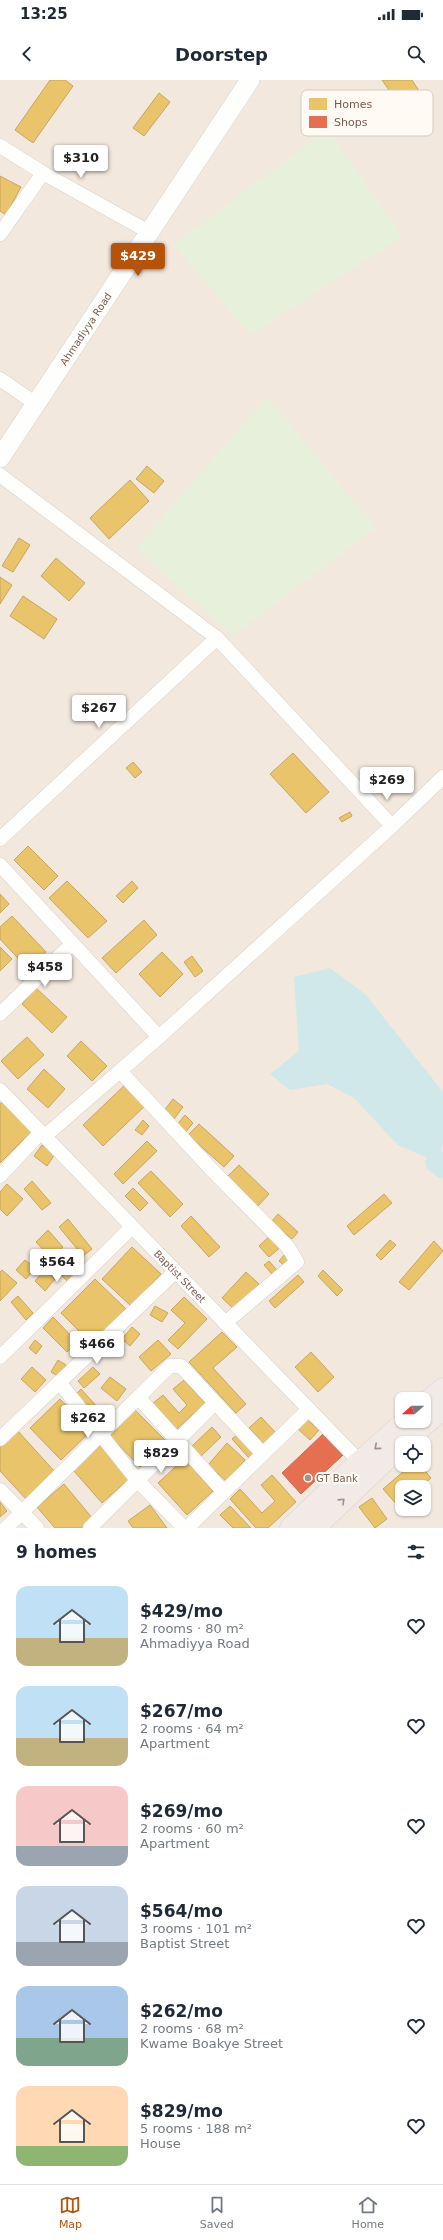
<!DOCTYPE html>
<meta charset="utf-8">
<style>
:root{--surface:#fff;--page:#f2f2f3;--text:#1f2937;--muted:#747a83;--line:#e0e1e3;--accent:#b45309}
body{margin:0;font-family:"DejaVu Sans",sans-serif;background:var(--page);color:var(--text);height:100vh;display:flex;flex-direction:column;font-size:15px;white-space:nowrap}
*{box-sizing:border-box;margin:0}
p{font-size:13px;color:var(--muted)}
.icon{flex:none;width:22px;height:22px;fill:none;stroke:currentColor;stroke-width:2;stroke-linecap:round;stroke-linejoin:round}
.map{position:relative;height:1448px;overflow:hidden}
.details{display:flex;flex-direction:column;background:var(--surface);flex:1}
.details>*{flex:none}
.needle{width:26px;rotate:249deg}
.fabs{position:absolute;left:395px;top:1312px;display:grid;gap:8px}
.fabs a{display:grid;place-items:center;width:36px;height:36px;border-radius:8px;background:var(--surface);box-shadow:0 1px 3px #0004;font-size:20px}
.price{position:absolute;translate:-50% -34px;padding:0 9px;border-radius:4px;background:#fff;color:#222;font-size:13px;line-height:26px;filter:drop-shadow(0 1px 2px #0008)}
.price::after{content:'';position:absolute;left:50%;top:24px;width:12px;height:9px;margin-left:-6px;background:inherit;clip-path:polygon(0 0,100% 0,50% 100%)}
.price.active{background:var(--accent);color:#fff}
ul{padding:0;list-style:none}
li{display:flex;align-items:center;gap:12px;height:100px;padding:0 16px}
li span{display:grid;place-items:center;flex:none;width:112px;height:80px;border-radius:12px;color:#555}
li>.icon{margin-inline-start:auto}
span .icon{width:48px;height:48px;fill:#fffc;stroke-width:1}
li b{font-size:17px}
h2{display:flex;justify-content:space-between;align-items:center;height:48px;padding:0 16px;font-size:17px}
.status{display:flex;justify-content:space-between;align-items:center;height:28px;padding:0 20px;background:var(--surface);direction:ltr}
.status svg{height:11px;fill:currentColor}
header{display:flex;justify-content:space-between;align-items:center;height:52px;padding:0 16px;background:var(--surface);font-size:18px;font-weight:600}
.tabs{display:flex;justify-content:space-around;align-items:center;height:56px;border-top:1px solid var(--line);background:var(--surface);font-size:11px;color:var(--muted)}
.tabs a{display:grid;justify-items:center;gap:2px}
.tabs .active{color:var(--accent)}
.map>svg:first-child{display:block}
.residential{fill:#f2e8de;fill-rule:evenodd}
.green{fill:#e7f0db}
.water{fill:#d0e8ea}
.homes{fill:#e9c46a;stroke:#c8a561}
.shops{fill:#e76f51;stroke:#c66950}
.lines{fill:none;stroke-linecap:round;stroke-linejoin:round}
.river{stroke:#d0e8ea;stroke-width:23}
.street-casing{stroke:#d7d1cb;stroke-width:15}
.secondary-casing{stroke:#d9d2cb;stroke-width:20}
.highway-casing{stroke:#dad1cc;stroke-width:23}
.street{stroke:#fefefd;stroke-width:14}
.secondary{stroke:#fefefd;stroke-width:19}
.highway{stroke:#f2eae7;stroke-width:22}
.oneway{stroke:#a48e83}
.poi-dot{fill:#a69286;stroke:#fffaf3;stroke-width:1.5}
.labels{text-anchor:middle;stroke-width:4;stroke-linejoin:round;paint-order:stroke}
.street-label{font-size:10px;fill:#7a5c4d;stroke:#fffaf3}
.poi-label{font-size:10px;fill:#7a5c4d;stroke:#fffaf3;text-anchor:start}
.key{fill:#fffaf3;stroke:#d7cbc1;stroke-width:1}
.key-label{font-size:11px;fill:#7a5c4d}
</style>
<div class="status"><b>13:25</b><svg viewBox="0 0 49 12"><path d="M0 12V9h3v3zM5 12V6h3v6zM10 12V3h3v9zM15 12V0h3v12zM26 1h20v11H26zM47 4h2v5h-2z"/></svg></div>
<header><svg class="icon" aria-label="back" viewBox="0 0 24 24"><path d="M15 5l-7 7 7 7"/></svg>Doorstep<svg class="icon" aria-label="search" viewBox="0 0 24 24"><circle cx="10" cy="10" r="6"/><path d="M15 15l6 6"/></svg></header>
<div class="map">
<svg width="443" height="1448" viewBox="0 0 443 1448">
<rect width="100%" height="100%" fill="#f9f5f0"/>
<path class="residential" d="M0,0H443V1448H0ZM402,1319H424V1341H402ZM402,1363H424V1385H402ZM402,1407H424V1429H402Z"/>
<g class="green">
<polygon points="328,49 402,157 250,255 174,164"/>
<polygon points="267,317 376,448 233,556 136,468"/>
</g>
<polygon class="water" points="330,888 365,914 443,1012 443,1063 437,1082 398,1065 354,1018 327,1004 290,1010 270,994 299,971 294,897"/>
<g class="homes">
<polygon points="50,0 65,0 73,6 33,63 15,50"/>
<polygon points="382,0 412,0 425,20 405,33"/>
<polygon points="159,13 170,22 144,56 133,48"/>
<polygon points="0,96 21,107 6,135 0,131"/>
<polygon points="147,386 164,401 154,413 136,399"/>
<polygon points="130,400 149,421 109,459 90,438"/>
<polygon points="19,458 30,465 13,492 2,486"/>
<polygon points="56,478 85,503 69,521 41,496"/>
<polygon points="0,497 12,505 0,524"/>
<polygon points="23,516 57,539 44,559 10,536"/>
<polygon points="293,673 329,712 306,733 270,694"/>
<polygon points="133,682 142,692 135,698 126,688"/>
<polygon points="350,732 352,736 342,742 339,738"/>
<polygon points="28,766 58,796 44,810 14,780"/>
<polygon points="67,801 107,841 88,858 49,818"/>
<polygon points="132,801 138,808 123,823 116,816"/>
<polygon points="0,814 9,824 0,833"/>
<polygon points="12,836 46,872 28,889 0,859 0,847"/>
<polygon points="144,840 157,855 116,893 102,878"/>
<polygon points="0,867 12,879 0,891"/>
<polygon points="162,872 183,894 160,917 139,894"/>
<polygon points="192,876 203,891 195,897 184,882"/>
<polygon points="36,908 67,937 52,953 22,924"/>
<polygon points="27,957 44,975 18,999 1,981"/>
<polygon points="81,961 107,986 92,1001 67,976"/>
<polygon points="44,989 65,1009 48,1028 27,1009"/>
<polygon points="129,1001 149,1022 103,1066 83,1045"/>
<polygon points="173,1019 183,1027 174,1039 164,1031"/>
<polygon points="2,1022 32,1051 0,1083 0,1024"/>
<polygon points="185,1035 193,1043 185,1053 176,1046"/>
<polygon points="143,1040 149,1046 142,1055 135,1050"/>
<polygon points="199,1044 234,1076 224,1087 188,1055"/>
<polygon points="147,1061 157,1071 123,1104 114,1094"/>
<polygon points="42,1065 55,1074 47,1086 34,1076"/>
<polygon points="239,1085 269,1114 257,1127 226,1098"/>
<polygon points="151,1091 183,1124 170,1137 138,1103"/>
<polygon points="32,1101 51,1123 42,1130 24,1109"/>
<polygon points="7,1104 23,1119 7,1136 0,1129 0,1112"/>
<polygon points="133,1108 148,1123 140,1131 125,1116"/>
<polygon points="384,1114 392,1123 354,1155 347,1146"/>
<polygon points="278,1134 298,1152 292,1159 271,1142"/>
<polygon points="191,1136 220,1167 209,1177 181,1146"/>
<polygon points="68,1139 92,1169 83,1176 59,1147"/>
<polygon points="48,1150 63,1167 51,1178 36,1162"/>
<polygon points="271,1155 282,1166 269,1177 259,1166"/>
<polygon points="390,1160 396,1165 381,1180 376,1175"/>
<polygon points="434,1161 443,1171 409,1210 399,1202"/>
<polygon points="132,1167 161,1194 131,1226 102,1199"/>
<polygon points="291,1167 302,1177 290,1191 279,1181"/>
<polygon points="75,1175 82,1181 78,1187 71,1181"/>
<polygon points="25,1180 35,1188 26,1199 16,1190"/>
<polygon points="269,1181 282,1196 277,1200 264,1185"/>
<polygon points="70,1186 76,1192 67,1201 61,1195"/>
<polygon points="2,1190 17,1203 0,1221 0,1192"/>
<polygon points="45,1190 55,1199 45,1211 35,1201"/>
<polygon points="323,1190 343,1210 337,1216 318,1196"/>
<polygon points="246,1192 259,1204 235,1230 222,1218"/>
<polygon points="298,1195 304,1202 275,1228 269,1221"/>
<polygon points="95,1199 126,1229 91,1263 61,1233"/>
<polygon points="18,1216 33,1233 26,1240 11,1222"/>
<polygon points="184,1217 207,1239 178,1269 168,1260 185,1243 171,1230"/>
<polygon points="155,1226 168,1233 162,1242 150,1235"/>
<polygon points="53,1237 77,1262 67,1272 43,1248"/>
<polygon points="132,1247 140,1254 130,1266 122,1259"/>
<polygon points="222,1252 237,1267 213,1288 246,1324 236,1333 189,1282"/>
<polygon points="35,1260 42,1266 36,1274 29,1268"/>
<polygon points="158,1260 171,1274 151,1291 139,1277"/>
<polygon points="311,1272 334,1297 318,1312 295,1287"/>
<polygon points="58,1280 66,1285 59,1297 51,1292"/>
<polygon points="32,1287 46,1300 35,1312 21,1299"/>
<polygon points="93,1287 100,1294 84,1308 78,1301"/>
<polygon points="110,1297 126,1309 117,1321 101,1308"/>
<polygon points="184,1300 205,1323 176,1350 152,1324 163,1315 179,1333 187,1325 173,1309"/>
<polygon points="81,1309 100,1330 93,1337 74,1316"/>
<polygon points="60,1319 91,1351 61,1380 30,1348"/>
<polygon points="135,1330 166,1361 140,1387 110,1356"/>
<polygon points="261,1337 277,1354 265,1365 249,1348"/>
<polygon points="306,1339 319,1350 310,1360 298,1349"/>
<polygon points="212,1347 221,1357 200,1377 191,1367"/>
<polygon points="17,1350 55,1392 26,1419 0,1391 0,1365"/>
<polygon points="238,1354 255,1372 249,1378 232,1359"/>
<polygon points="227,1363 245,1380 226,1401 208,1385"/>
<polygon points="101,1365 130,1398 102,1423 73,1390"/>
<polygon points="184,1379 213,1411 187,1435 158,1403"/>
<polygon points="411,1385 420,1385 431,1398 420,1407 402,1407 402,1422 398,1426 383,1409"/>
<polygon points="272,1395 296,1422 268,1448 256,1448 230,1419 240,1409 262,1433 275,1421 261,1405"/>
<polygon points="64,1404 93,1439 83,1448 55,1448 37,1427"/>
<polygon points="372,1418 387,1439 375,1448 359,1427"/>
<polygon points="0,1422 7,1431 0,1437"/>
<polygon points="150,1425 167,1448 133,1448 128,1441"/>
<polygon points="230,1426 251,1448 233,1448 220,1435"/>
</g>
<polygon class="shops" points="323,1354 343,1375 301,1414 282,1393"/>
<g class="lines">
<polyline class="river" points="437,1082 443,1087"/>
<defs>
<g id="street">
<polyline points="0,66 43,93 149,152"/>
<polyline points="0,154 43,93"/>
<polyline points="0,299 36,324"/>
<polyline points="0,395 217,558 392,746 159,957 45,1056"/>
<polyline points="392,746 443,697"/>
<polyline points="0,759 217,558"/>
<polyline points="0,785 159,957"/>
<polyline points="0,934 72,864"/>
<polyline points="120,991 211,1089 288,1167 297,1182 225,1243"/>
<path id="s1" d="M0,1010L360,1382"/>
<polyline points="0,1096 41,1052"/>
<polyline points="0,1277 132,1147"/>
<polyline points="59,1302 137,1400 184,1448"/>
<polyline points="138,1317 224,1412"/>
<polyline points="0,1359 175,1192"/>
<polyline points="0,1410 37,1448"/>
<polyline points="6,1448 170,1286 181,1286 263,1374"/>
<polyline points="90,1448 215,1323"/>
<polyline points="187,1448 309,1329"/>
</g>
<g id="secondary">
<path id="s2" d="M0,378L250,0"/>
</g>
<g id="highway">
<polyline points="424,1325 443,1309"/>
<polyline points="403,1363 443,1328"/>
<polyline points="291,1448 360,1382 406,1341"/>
<polyline points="314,1448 402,1364"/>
</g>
</defs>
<use href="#street" class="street-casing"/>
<use href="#secondary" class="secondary-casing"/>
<use href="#highway" class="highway-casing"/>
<use href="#street" class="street"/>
<use href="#secondary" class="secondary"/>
<use href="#highway" class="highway"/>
</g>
<defs><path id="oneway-chevron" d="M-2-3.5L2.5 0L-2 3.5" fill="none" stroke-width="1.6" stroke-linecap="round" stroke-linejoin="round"/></defs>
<g class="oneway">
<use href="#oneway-chevron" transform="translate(377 1367) rotate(139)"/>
<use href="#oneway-chevron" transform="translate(342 1421) rotate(-44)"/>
</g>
<circle class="poi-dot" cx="308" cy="1398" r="4"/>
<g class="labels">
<g class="street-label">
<text dy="4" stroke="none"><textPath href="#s2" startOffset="155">Ahmadiyya Road</textPath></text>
<text dy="4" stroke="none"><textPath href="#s1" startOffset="259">Baptist Street</textPath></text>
</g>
<g class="poi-label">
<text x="316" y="1402">GT Bank</text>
</g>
</g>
<rect x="301" y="10" width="132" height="46" rx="6" class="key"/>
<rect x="309" y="18" width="18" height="12" fill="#e9c46a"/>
<rect x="309" y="36" width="18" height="12" fill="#e76f51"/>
<g class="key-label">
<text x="334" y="28">Homes</text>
<text x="334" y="46">Shops</text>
</g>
</svg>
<div class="fabs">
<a><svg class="needle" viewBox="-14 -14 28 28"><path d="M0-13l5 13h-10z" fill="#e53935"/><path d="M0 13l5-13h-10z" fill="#747a83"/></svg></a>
<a><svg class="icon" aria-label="locate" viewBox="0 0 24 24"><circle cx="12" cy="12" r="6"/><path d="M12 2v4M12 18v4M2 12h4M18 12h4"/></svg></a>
<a><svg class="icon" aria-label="layers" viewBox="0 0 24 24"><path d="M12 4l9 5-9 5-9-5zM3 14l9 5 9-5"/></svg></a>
</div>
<b class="price" style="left:81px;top:99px">$310</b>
<b class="price active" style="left:138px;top:197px">$429</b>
<b class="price" style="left:99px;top:649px">$267</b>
<b class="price" style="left:387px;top:721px">$269</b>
<b class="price" style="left:45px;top:908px">$458</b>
<b class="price" style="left:57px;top:1203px">$564</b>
<b class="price" style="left:97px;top:1285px">$466</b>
<b class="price" style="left:88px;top:1359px">$262</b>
<b class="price" style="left:161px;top:1394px">$829</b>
</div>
<section class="details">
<h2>9 homes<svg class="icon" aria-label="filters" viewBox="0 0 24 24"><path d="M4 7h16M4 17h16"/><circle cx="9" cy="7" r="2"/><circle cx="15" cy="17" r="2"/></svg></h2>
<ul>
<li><span style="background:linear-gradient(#bfe0f5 65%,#c2b280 0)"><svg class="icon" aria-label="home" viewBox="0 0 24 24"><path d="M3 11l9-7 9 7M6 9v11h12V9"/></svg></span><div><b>$429/mo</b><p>2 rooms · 80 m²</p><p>Ahmadiyya Road</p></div><svg class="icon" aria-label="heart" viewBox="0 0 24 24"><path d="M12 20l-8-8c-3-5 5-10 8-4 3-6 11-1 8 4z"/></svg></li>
<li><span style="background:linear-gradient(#bfe0f5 65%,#c2b280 0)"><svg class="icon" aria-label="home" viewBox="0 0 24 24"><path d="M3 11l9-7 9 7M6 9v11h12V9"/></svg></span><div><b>$267/mo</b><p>2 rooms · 64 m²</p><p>Apartment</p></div><svg class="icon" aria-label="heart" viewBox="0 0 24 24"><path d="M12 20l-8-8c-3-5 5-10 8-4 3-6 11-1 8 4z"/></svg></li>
<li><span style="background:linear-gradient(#f6c9c9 75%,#9aa5b1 0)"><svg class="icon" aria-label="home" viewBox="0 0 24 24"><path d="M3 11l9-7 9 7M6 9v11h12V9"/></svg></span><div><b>$269/mo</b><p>2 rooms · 60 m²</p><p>Apartment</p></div><svg class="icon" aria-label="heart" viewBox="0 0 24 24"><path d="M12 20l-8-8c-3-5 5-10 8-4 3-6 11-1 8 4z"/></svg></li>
<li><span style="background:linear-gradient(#c9d6e8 70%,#9aa5b1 0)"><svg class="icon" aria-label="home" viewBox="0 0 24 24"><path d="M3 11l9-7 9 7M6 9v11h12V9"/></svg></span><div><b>$564/mo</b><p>3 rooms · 101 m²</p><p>Baptist Street</p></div><svg class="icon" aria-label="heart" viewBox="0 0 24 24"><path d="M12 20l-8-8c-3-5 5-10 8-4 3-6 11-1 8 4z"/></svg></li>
<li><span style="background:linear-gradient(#a9c7e8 65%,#7fa58c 0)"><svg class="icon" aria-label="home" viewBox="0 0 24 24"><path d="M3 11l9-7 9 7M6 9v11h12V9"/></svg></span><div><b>$262/mo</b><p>2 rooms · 68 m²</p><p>Kwame Boakye Street</p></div><svg class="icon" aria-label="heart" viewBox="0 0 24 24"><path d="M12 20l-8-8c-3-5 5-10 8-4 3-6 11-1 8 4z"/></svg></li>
<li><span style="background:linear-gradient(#ffd9b3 75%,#8fb573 0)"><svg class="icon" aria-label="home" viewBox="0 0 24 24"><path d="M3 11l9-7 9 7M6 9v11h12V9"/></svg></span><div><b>$829/mo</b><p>5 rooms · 188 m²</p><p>House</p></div><svg class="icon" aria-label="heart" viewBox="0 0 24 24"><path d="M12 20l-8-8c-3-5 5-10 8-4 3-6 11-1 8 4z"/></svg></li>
</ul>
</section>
<nav class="tabs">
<a class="active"><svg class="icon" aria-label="map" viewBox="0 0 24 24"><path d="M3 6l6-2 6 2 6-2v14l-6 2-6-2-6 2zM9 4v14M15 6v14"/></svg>Map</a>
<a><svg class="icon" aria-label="saved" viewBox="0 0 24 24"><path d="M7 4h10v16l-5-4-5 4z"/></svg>Saved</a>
<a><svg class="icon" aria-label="home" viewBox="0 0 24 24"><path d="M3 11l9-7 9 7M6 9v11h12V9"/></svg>Home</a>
</nav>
